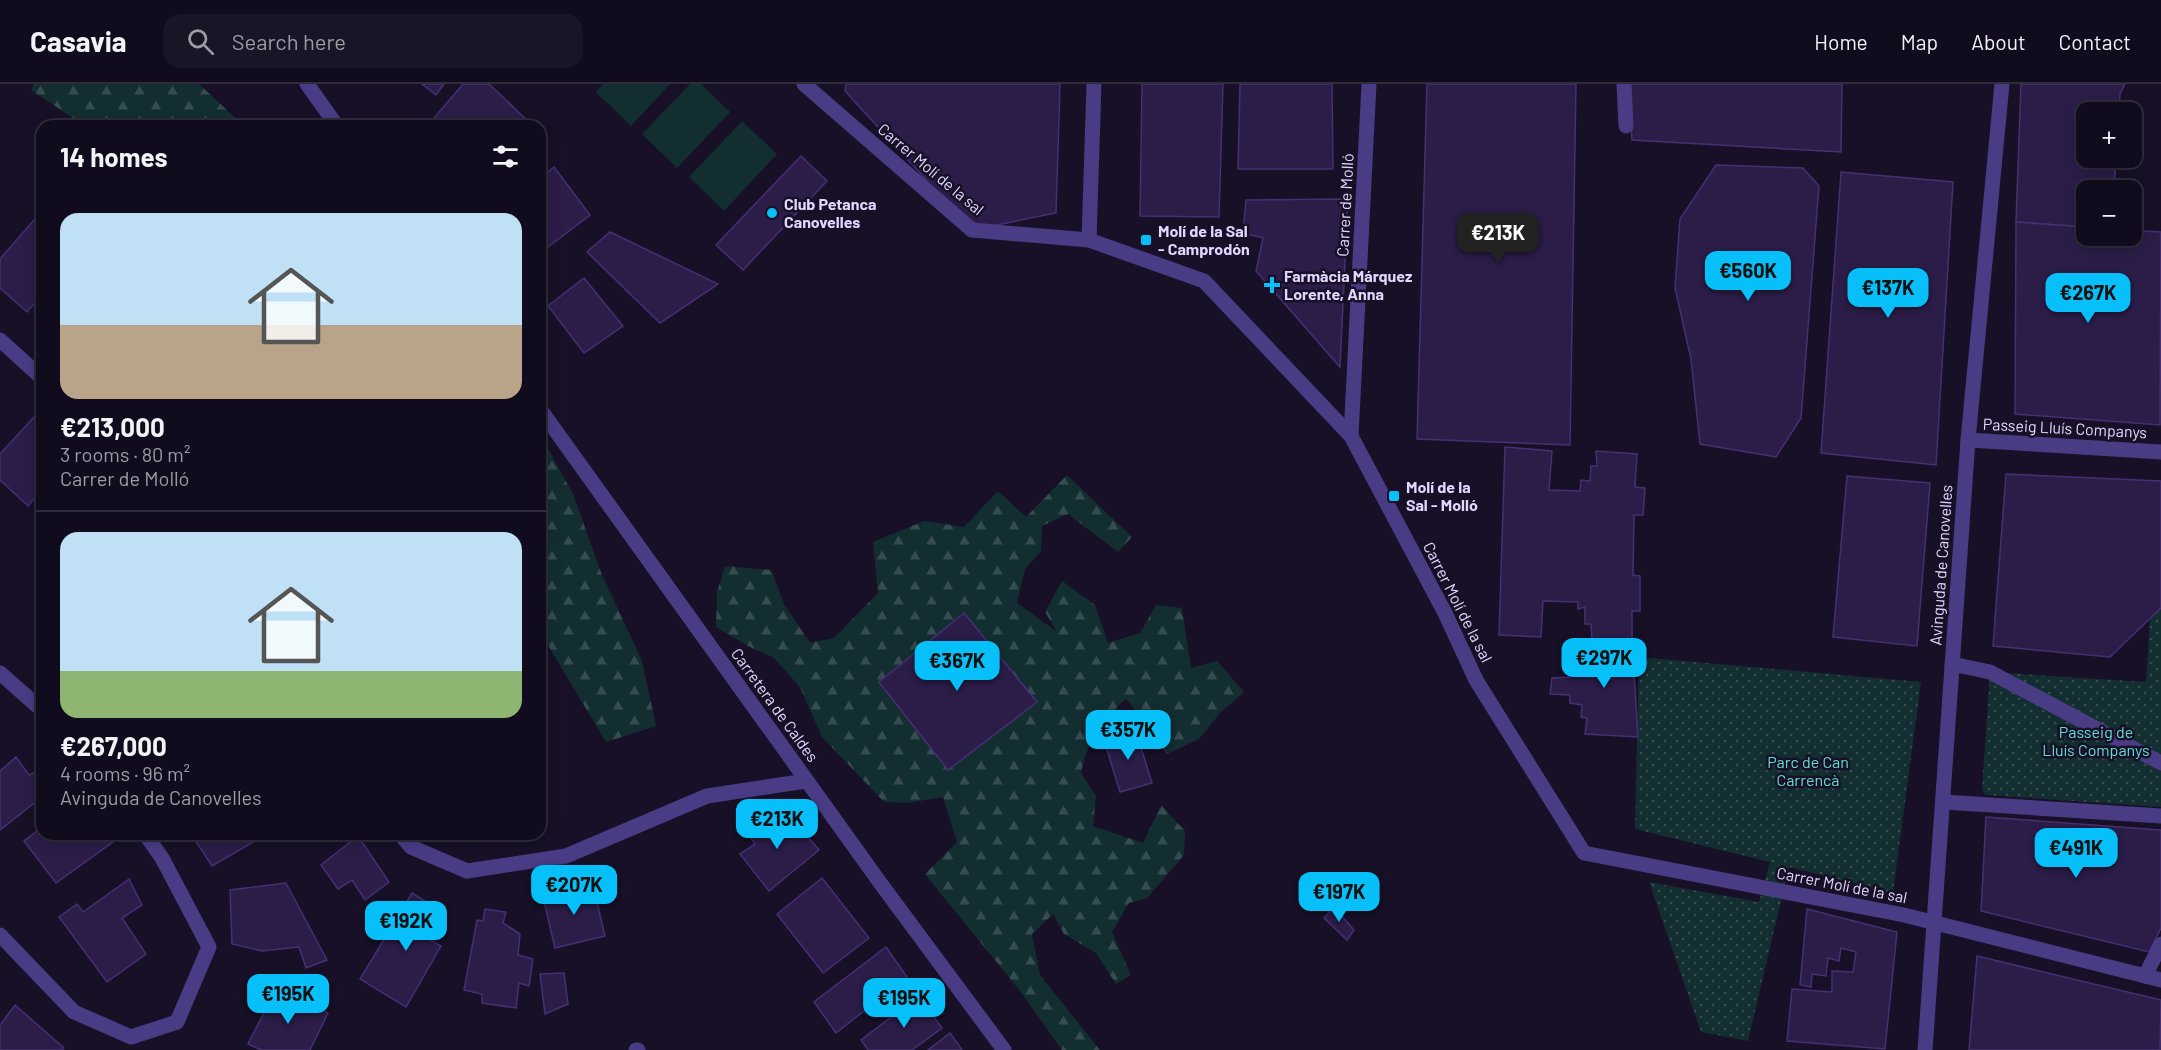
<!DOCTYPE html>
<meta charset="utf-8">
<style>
:root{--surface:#110c1d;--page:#1a1526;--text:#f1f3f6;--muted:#9c9ba4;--line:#302c3b;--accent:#07c0fa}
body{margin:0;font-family:Barlow,sans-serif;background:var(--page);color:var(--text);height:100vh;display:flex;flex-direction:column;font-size:22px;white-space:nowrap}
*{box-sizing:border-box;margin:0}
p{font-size:20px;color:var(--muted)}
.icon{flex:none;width:33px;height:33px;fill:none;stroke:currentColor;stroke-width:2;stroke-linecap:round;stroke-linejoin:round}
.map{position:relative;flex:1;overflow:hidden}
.sheet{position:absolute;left:36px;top:36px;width:510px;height:720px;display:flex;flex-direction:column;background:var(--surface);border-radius:18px;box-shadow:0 3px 15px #0003,0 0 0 2px var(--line)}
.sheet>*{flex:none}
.tools{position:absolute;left:2076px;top:18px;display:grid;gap:12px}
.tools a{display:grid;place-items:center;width:66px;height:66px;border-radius:12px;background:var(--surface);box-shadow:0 3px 15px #0003,0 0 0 2px var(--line);font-size:30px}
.price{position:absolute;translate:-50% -51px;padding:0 14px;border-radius:12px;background:var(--accent);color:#111;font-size:20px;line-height:39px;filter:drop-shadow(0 2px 3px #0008)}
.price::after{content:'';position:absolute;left:50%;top:36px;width:18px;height:14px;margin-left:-9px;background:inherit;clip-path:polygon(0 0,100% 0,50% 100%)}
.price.active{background:#222;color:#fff}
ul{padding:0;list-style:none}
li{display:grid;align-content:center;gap:12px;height:318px;padding:0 24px}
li+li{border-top:2px solid var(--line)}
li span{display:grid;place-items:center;height:186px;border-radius:18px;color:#555}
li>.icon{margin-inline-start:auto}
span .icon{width:108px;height:108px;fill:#fffc;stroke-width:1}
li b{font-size:26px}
h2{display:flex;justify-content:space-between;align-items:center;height:72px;padding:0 24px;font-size:26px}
header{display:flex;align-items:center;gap:36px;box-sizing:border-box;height:84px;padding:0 30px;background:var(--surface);border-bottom:2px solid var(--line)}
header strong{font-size:28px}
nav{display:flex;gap:33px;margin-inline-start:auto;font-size:21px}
.search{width:420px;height:54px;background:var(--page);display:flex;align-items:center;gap:15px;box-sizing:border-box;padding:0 21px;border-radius:18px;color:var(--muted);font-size:22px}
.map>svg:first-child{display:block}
.green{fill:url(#green-dots)}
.forest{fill:url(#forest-firs)}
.pitch{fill:#132e31}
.building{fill:#2b1d48;stroke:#462f74;stroke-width:1.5}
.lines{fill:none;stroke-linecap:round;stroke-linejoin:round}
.service{stroke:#493c85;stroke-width:15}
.pedestrian{stroke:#493c85;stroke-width:15}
.minor{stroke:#493c85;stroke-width:15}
.tertiary{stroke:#493c85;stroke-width:15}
.poi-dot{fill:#07c0fa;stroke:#171027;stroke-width:2}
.labels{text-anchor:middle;stroke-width:5;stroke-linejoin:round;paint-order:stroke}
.street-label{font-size:16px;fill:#e1d7fe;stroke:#171027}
.poi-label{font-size:16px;font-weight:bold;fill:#e1d7fe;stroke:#171027;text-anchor:start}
.park-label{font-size:16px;fill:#63ded1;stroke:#171027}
</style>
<header>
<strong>Casavia</strong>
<div class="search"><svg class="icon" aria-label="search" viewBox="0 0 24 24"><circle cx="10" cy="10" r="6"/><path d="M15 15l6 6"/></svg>Search here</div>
<nav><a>Home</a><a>Map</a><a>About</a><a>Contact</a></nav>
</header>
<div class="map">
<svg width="2161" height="966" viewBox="0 0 2161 966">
<defs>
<pattern id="green-dots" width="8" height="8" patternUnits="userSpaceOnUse" patternTransform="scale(1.5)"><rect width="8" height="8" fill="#132e31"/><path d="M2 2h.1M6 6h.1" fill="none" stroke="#354c50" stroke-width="1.8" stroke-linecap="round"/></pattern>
<pattern id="forest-firs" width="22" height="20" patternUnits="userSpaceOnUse" patternTransform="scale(1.5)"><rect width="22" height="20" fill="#132e31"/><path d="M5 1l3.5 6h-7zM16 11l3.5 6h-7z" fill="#354c50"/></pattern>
</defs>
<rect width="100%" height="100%" fill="#171027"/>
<g class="green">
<polygon points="2161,524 2161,723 1985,711 1982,705 1990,588 2146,598 2150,534"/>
<polygon points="1639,573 1921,598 1893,809 1789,783 1748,957 1701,948 1649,798 1759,818 1770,778 1635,745"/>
</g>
<g class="forest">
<polygon points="34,0 199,0 244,42 85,42 31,6"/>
<polygon points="540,350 573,410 602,491 642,577 656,642 606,658 540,548"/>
<path d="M1067,391L1132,453L1118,468L1068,430L1042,442L1041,467L1025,485L1017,519L1057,548L1045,528L1062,497L1095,521L1108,559L1140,549L1156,521L1182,524L1191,584L1217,577L1244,608L1220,629L1199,655L1167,670L1146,638L1126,615C1101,638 1088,655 1081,689L1096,712L1093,742L1143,759L1161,721L1185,747L1184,771L1147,814L1129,819L1112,848L1131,891L1116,900L1096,869L1064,850L1053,830L1032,850L1040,891L1100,966H1062L1020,907L925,790L957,758L943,713L907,719L884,718L822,653L800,603L774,574L748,562L716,543L717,508L725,482L771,486L784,520L810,559L834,554L878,509L873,458L924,437L964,443L998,407L1026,433Z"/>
</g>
<g class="pitch">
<polygon points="603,0 670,0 631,42 596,8"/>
<polygon points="690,0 701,0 730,28 677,84 642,50"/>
<polygon points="742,37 777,70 724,127 689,93"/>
</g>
<g class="building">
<polygon points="422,0 444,0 436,11"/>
<polygon points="463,0 489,0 533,42 441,42 434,34"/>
<polygon points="846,0 1060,0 1056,129 972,146 845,7"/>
<polygon points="1142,0 1223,0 1219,133 1140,132"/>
<polygon points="1240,0 1332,0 1333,85 1238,85"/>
<polygon points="1427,0 1576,0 1570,361 1417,355"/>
<polygon points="1628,0 1842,0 1841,68 1632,56"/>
<polygon points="2021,0 2125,0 2120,10 2119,28 2086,28 2086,74 2116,74 2114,106 2086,106 2086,143 2016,138"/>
<polygon points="801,72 827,97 743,186 716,161"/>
<polygon points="1716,81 1803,84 1819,102 1801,334 1776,373 1700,360 1691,275 1675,204 1680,135"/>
<polygon points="554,83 590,131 540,169 540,94"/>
<polygon points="1841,88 1953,98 1936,381 1821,369"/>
<polygon points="1348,115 1340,283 1256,187 1263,154 1243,149 1246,116"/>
<polygon points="41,128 42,211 27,228 0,204 0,175"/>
<polygon points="2016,138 2086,143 2086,152 2132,152 2132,146 2161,148 2160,341 2015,330"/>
<polygon points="610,148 718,200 660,239 587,168"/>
<polygon points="584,194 623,242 584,269 548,222"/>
<polygon points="34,333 42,339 42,406 28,422 0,396 0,370"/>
<polygon points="1505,363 1552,367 1549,406 1580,407 1581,396 1590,397 1591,382 1597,382 1596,367 1637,370 1635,403 1645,404 1643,431 1634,431 1633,491 1640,492 1640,527 1632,527 1632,556 1592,555 1591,540 1585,540 1585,523 1578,525 1578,518 1543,517 1541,553 1499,551"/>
<polygon points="2006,390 2161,397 2161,524 2110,573 1993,562"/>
<polygon points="1847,392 1930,399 1917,562 1833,553"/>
<polygon points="964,529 1037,618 948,686 879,598"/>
<polygon points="1592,555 1632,556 1638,653 1585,650 1587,634 1581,633 1582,621 1570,619 1570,611 1550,610 1552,594 1570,593 1571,583 1581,584 1583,571 1592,571"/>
<polygon points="1136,647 1152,699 1120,708 1104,656"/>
<polygon points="16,673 29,691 38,687 42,693 42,713 0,746 0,687"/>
<polygon points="791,733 819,766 769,807 740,770 755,760 739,737 784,738"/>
<polygon points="1986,733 2161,746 2161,844 2149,868 1981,827"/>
<polygon points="42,743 42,750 113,750 117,755 56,799 24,757"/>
<polygon points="191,750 264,750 265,751 212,782"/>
<polygon points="358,752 389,798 365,816 352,796 338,805 321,781"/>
<polygon points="822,794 869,854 823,889 777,830"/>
<polygon points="129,795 142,821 122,834 146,870 107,898 59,833 77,820 83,828"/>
<polygon points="286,799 327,876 306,884 299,863 262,867 232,860 230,806"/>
<polygon points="593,801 605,852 555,864 543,813"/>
<polygon points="412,809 445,830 430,856 441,862 406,923 360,895"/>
<polygon points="1334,823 1354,846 1347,856 1324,834"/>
<polygon points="485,825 506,828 503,839 520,850 518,871 533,875 529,902 519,899 516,924 482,919 482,910 464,906 477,836 483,837"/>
<polygon points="1807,825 1897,848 1885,965 1787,957 1792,905 1832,908 1832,887 1853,888 1856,868 1841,864 1839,877 1828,874 1826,892 1812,890 1811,903 1800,901"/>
<polygon points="886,863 907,893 836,949 814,918"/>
<polygon points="1977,872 2161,916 2160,966 1969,966"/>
<polygon points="564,889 568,920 545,930 540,890"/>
<polygon points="276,905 328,929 310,966 261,966 248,960"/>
<polygon points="919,912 942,944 912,966 868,966 861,956"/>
<polygon points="15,921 64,964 62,966 0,966 0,941"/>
<polygon points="950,949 962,966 928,966"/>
</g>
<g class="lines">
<polyline class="service" points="636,966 638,966"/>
<g class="pedestrian">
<polyline points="1624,0 1626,42"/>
<polyline points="1952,580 1990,588 2161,679"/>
<polyline points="1944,718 2161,732"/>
<polyline points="2145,892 2161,860"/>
</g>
<g class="minor">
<polyline points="804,0 972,146 1089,156 1204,197 1351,352 1445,529 1476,596 1584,769 1904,831 2161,896"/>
<polyline points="1089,156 1094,0"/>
<polyline points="0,256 42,294"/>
<polyline points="1351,352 1369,0"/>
<polyline points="1968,356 2161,368"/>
<polyline points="0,589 42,626"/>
<polyline points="400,750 411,763 467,787 566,772 707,712 806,697"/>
<polyline points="0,851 74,928 131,953 177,938 209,863 162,774 145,750"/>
</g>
<g class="tertiary">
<polyline points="307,0 337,42"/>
<polyline points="540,325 881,800 1004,966"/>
<polyline points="1925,966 1968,356 2002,0"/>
</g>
</g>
<g class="poi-dot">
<circle cx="772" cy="129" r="6"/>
<rect x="1140" y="150" width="12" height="12" rx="3"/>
<path d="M1269 192h6v6h6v6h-6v6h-6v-6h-6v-6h6z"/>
<rect x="1388" y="406" width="12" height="12" rx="3"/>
</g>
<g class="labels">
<g class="street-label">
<text transform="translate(931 85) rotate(40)" y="6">Carrer Molí de la sal</text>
<text transform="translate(1345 121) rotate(-87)" y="6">Carrer de Molló</text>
<text transform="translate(2065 344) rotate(3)" y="6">Passeig Lluís Companys</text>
<text transform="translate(1941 481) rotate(-86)" y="6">Avinguda de Canovelles</text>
<text transform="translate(1458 518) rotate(63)" y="6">Carrer Molí de la sal</text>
<text transform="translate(775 621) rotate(54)" y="6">Carretera de Caldes</text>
<text transform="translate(1842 801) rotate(11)" y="6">Carrer Molí de la sal</text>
</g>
<g class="poi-label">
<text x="784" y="126">Club Petanca<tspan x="784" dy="18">Canovelles</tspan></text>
<text x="1158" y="153">Molí de la Sal<tspan x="1158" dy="18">- Camprodón</tspan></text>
<text x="1284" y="198">Farmàcia Márquez<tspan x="1284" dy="18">Lorente, Anna</tspan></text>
<text x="1406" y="409">Molí de la<tspan x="1406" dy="18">Sal - Molló</tspan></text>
</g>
<g class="park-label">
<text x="2096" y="654">Passeig de<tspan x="2096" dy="18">Lluís Companys</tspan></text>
<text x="1808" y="684">Parc de Can<tspan x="1808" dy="18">Carrencà</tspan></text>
</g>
</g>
</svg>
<div class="tools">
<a>+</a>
<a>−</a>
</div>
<b class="price active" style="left:1498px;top:180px">€213K</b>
<b class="price" style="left:1748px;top:218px">€560K</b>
<b class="price" style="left:1888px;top:235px">€137K</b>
<b class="price" style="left:2088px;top:240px">€267K</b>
<b class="price" style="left:1604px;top:605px">€297K</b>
<b class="price" style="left:957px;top:608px">€367K</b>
<b class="price" style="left:1128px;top:677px">€357K</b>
<b class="price" style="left:777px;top:766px">€213K</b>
<b class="price" style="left:2076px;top:795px">€491K</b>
<b class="price" style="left:574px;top:832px">€207K</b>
<b class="price" style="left:1339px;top:839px">€197K</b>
<b class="price" style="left:406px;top:868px">€192K</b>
<b class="price" style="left:288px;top:941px">€195K</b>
<b class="price" style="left:904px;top:945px">€195K</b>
<section class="sheet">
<h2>14 homes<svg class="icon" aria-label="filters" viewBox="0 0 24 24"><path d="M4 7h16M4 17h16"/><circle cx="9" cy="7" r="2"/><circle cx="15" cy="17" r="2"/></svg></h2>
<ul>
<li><span style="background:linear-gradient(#bfe0f5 60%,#b9a48a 0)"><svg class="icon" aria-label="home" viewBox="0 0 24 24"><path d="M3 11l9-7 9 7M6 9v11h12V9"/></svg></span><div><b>€213,000</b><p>3 rooms · 80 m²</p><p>Carrer de Molló</p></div></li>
<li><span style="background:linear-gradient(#bfe0f5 75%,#8fb573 0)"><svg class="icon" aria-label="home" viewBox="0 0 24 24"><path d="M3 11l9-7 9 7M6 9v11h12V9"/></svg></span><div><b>€267,000</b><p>4 rooms · 96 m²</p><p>Avinguda de Canovelles</p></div></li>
</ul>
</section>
</div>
